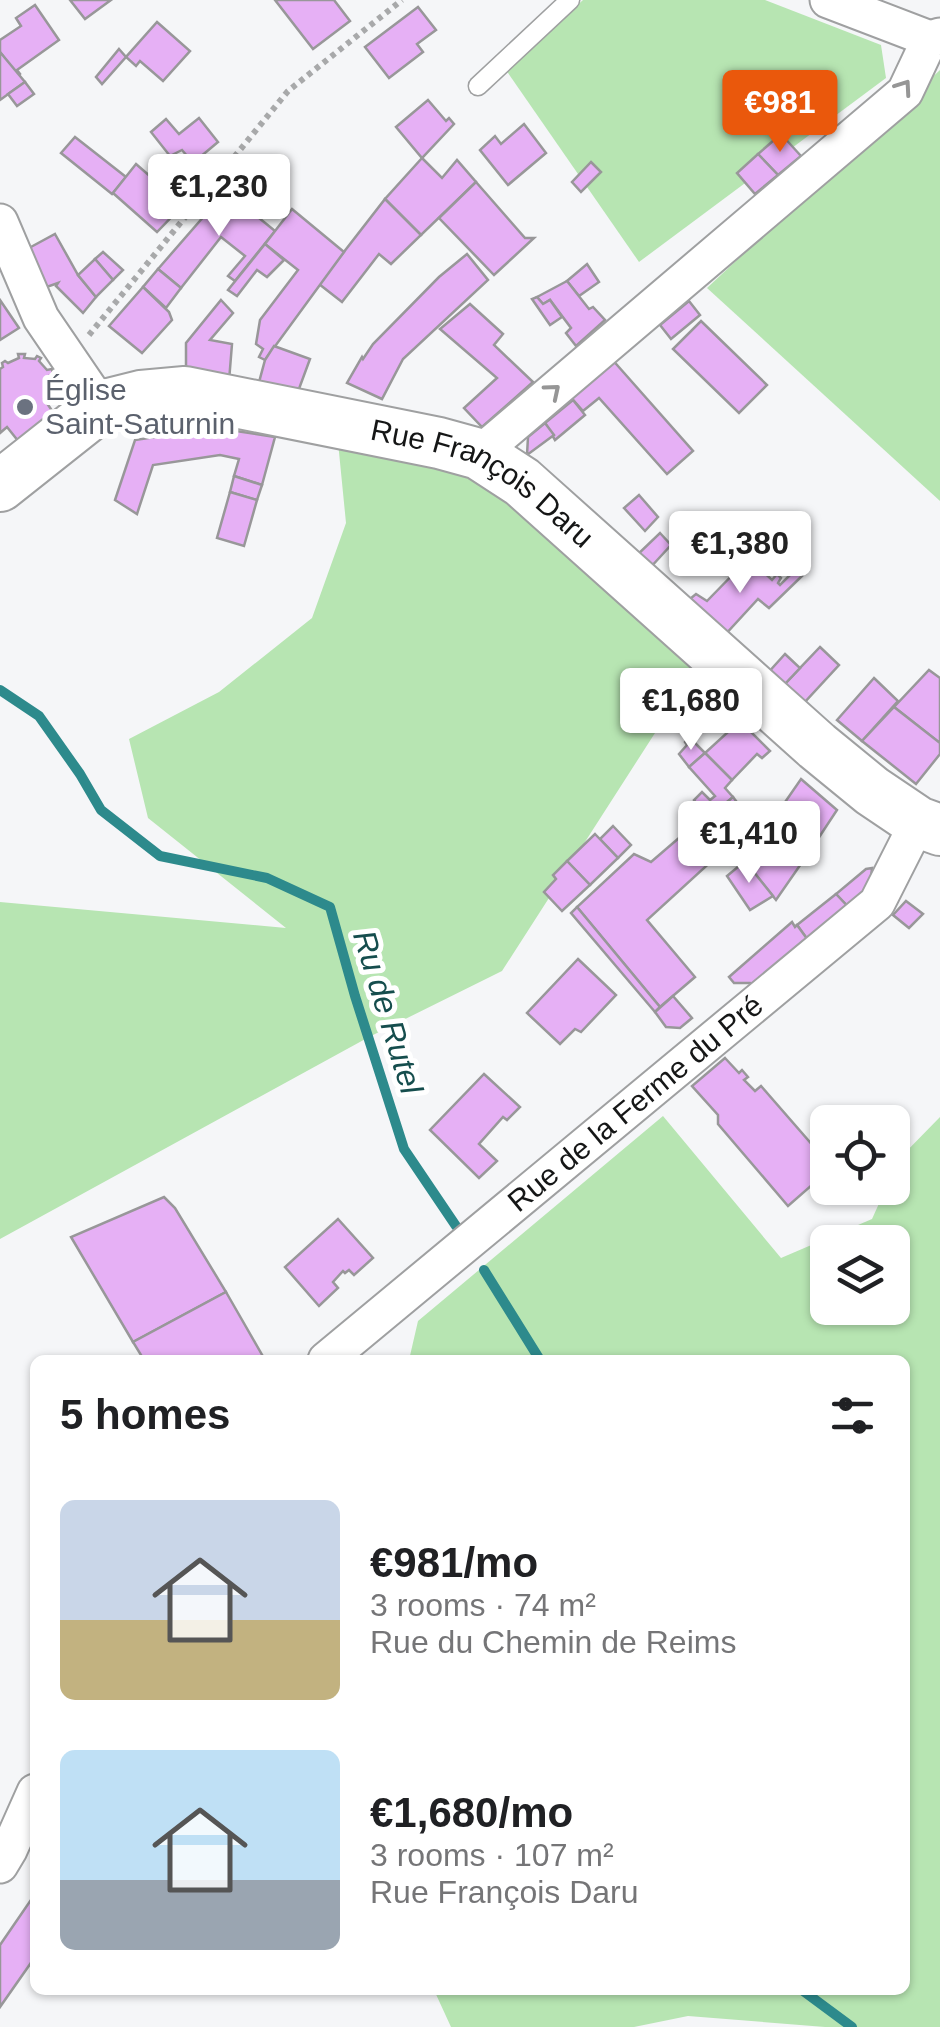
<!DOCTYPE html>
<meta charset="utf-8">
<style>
:root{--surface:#fff;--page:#f2f2f2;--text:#202124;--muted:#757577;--accent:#ea580c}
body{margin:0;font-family:Helvetica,sans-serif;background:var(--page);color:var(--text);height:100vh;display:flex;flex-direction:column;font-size:38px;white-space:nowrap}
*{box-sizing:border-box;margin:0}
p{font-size:32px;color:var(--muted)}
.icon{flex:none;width:55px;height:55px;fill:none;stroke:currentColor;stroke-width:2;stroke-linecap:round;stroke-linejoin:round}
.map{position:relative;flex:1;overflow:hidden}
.panel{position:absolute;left:30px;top:1355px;width:880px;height:640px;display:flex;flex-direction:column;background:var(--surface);border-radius:15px;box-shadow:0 2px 8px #0004}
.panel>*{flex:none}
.buttons{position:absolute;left:810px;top:1105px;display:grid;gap:20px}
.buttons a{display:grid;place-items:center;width:100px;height:100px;border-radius:15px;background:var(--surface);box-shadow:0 2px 8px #0004;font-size:50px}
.price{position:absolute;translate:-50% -85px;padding:0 22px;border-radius:10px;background:#fff;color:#222;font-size:32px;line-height:65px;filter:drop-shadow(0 2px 5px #0008)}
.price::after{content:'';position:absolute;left:50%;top:60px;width:30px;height:22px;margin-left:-15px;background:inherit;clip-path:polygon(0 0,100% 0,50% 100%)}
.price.selected{background:var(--accent);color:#fff}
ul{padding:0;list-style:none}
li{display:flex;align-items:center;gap:30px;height:250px;padding:0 30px}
li span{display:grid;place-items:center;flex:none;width:280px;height:200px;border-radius:15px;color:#555}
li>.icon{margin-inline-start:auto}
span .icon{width:120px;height:120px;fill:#fffc;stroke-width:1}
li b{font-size:42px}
h2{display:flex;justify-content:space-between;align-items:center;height:120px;padding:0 30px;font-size:42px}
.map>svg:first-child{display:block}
.green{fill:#b7e5b2;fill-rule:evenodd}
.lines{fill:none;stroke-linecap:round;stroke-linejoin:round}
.stream{stroke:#2d8a8c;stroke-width:10}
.building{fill:#e6b0f5;stroke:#989799;stroke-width:2.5}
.lane-casing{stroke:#9fa0a1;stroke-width:21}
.street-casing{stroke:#9fa0a1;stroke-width:39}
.secondary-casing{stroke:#9fa0a1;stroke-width:54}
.path{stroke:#a8a9aa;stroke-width:6;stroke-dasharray:5 5;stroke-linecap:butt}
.lane{stroke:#fff;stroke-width:18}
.street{stroke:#fff;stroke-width:35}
.secondary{stroke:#fff;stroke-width:50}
.oneway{stroke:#969696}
.worship-dot{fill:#6b7280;stroke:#fff;stroke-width:4}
.labels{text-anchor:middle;stroke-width:10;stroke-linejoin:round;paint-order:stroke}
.worship-label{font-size:30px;fill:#5b616d;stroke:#fff;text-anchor:start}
.street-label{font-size:30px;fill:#151616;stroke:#fff}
.water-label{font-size:32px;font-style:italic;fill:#154d4d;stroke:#fff}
</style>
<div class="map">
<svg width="940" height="2027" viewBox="0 0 940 2027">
<rect width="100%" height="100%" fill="#f5f6f8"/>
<g class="green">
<polygon points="583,0 765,0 881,45 886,78 639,262 506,70"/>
<polygon points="940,70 940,501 707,288"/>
<polygon points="338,442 477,469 700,663 502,971 369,1037 0,1239 0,902 286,928 148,818 129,739 219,692 312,618 346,523"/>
<path d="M663,1116L781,1258L872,1219L886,1188H892L893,1171L896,1162L940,1117V2027H825L688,2016L634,2027H451L434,1990H905V1360H409L418,1321ZM828,1242H892V1308H828Z"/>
</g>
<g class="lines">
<g class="stream">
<polyline points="0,690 39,716 80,774 101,810 160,856 267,878 330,907 355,996 404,1149 456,1226"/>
<polyline points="484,1270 540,1360"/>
<polyline points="802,1990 852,2027"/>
</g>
</g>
<g class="building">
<polygon points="70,0 111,0 85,19"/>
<polygon points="275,0 334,0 350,21 313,49"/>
<polygon points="35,5 59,40 17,70 20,74 18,76 0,52 0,40 21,26 16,18"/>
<polygon points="418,7 436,30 417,44 423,52 389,78 365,47"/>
<polygon points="157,22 190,51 163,81 140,61 136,66 126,57"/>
<polygon points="119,49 126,57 102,84 96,77"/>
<polygon points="0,52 25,82 0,100"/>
<polygon points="25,82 34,94 17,106 8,94"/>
<polygon points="428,100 446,121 449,118 454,124 422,158 396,127"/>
<polygon points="199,118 218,142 193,163 182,150 170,156 151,132 166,119 179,134"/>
<polygon points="524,124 546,153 508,185 480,150 495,136 501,144"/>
<polygon points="781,134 801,156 778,175 758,154"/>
<polygon points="75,137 126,177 112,194 61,153"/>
<polygon points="758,154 778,175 755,194 737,173"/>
<polygon points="422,158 442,178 457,160 476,182 421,235 385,199"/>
<polygon points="591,162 601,172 581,192 572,182"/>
<polygon points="136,164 183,205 157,232 113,193"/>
<polygon points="476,182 525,238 534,238 494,275 439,218"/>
<polygon points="226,191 275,231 235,281 228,276 245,256 221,237 181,288 158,269"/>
<polygon points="385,199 421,235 391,264 379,254 342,302 319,284"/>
<polygon points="292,209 344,252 265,360 259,357 263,349 256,344 260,320 298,270 265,244"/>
<polygon points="55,234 78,275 96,297 83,313 56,286 58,283 41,289 29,248"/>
<polygon points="265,244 284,260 267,277 257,270 237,296 228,290"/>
<polygon points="103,252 123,270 113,280 95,259"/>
<polygon points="467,254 488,280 403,359 382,399 347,383 362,357 363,359 373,344 439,277"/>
<polygon points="95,259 113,280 96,297 78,275"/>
<polygon points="587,264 599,282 579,296 567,281"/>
<polygon points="158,269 181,288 166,308 143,287"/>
<polygon points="567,281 589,309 593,307 605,320 576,346 566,333 571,328 550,300 543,304 537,297"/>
<polygon points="143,287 169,312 172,320 142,353 109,326"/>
<polygon points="537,297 543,304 550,300 562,317 550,325 532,299"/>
<polygon points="0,300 19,328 0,340"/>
<polygon points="221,300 233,313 210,340 232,344 229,381 186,376 186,343"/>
<polygon points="689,301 700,315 671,339 660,325"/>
<polygon points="470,304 503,334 494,345 533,382 482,427 464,408 497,378 440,329"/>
<polygon points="701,321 767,385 739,413 673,349"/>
<polygon points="274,346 310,359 296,397 258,386 265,360"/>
<polygon points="18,354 25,354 24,358 35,359 37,356 41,358 39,361 47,370 52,369 53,375 49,376 50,384 54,386 53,389 49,389 44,399 55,415 19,442 7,427 0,433 0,369 3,367 2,363 5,361 8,363 19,358"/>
<polygon points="610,357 693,451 667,474 599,398 583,411 567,393"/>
<polygon points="573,400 585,415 555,440 545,423"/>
<polygon points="545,423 554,435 527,455 528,437"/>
<polygon points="216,428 275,437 262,485 234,476 239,459 220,455 153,465 137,514 115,500 135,440"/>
<polygon points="234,476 262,485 257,500 230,492"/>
<polygon points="230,492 257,500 244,546 217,538"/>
<polygon points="639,495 658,517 645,531 624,508"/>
<polygon points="660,533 671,545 649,569 636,556"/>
<polygon points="749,558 772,580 777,574 781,578 778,583 780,585 795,570 802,576 769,608 758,599 723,637 685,603 696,594 707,601"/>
<polygon points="820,647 839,665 803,704 782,687"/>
<polygon points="785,654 800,668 782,687 766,675"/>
<polygon points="929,670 940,678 940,743 894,707"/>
<polygon points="874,678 898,701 862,741 837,720"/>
<polygon points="706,690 735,717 726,726 716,715 701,731 688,718 679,727 675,723"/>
<polygon points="894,707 940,743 940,754 916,784 862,741"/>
<polygon points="740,721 770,751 762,758 757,754 732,780 705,753"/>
<polygon points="689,737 705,753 689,767 679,754 687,745 685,742"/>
<polygon points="705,753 732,780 725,788 733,797 708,818 694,800 702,792 710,800 715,796 689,767"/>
<polygon points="801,779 837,810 812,848 772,821"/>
<polygon points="733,797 756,827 735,847 708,818"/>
<polygon points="701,819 726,848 647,920 695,977 660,1007 577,907 634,854 651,862"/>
<polygon points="772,821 812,848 776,900 745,861"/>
<polygon points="613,826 631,845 618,858 600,839"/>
<polygon points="595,834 618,858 590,885 567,861"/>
<polygon points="567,861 590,885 562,911 544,892 556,879 553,875"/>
<polygon points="745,861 773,896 750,910 727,876"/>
<polygon points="872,868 869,898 853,912 836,894 866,869"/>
<polygon points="836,894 853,912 813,947 797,925"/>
<polygon points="906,901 923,914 909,928 893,915"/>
<polygon points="577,907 660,1007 655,1012 571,913"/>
<polygon points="792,922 795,927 797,925 813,947 760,992 750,983 734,983 729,977"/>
<polygon points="578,959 616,995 581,1032 575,1029 560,1044 527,1013"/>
<polygon points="673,996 692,1018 680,1028 666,1027 655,1012"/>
<polygon points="725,1058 739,1073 742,1070 748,1077 744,1080 755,1091 761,1086 828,1163 828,1171 788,1206 718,1124 718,1115 692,1086"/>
<polygon points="484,1074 520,1107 507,1120 503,1117 479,1144 497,1161 479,1178 430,1130"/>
<polygon points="164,1197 175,1208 226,1292 133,1342 71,1237"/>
<polygon points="338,1219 373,1258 354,1275 349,1270 345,1273 343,1271 333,1282 338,1288 319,1306 285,1267"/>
<polygon points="226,1292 265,1360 144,1360 133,1342"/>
<polygon points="35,1894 35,1957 0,2007 0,1945"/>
</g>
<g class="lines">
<defs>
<polyline id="lane" points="478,86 570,0"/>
<g id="street">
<polyline points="828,0 930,39"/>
<polyline points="0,222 41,318 101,406"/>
<polyline points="479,454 905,92 930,39 940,36"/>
<path id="s1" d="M326,1360L877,903L918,822"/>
<polyline points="0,1865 9,1850 35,1792"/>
</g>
<g id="secondary">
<path id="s2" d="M0,486L101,406L141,396L185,392L439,443L479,454L522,482L817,746L872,791L918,822L940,830"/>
</g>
</defs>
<use href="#lane" class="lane-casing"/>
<use href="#street" class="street-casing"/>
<use href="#secondary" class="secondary-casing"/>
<polyline class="path" points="89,335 288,91 402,0"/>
<use href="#lane" class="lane"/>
<use href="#street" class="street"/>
<use href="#secondary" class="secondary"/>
</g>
<defs><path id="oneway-chevron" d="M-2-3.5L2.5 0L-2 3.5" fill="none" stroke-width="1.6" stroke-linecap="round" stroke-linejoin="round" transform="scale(2.5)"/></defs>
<g class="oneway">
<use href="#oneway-chevron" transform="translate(904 87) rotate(-55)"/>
<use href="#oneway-chevron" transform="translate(553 391) rotate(-40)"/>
</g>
<circle class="worship-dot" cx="25" cy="407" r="10"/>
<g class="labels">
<g class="worship-label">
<text x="45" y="400">Église<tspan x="45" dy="34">Saint-Saturnin</tspan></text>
</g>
<g class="street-label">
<text dy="10" stroke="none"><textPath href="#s2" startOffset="530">Rue François Daru</textPath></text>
<text dy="10" stroke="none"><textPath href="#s1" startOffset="402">Rue de la Ferme du Pré</textPath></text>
</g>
<g class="water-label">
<text transform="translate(388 1012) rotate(73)" y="11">Ru de Rutel</text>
</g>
</g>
</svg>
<div class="buttons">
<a><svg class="icon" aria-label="locate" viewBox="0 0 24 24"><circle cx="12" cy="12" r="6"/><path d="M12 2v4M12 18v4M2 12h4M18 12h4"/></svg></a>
<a><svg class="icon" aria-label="layers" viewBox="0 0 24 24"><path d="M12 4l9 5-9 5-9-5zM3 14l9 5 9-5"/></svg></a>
</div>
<b class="price selected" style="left:780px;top:155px">€981</b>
<b class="price" style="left:219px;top:239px">€1,230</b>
<b class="price" style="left:740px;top:596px">€1,380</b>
<b class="price" style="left:691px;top:753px">€1,680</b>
<b class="price" style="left:749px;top:886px">€1,410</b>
<section class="panel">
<h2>5 homes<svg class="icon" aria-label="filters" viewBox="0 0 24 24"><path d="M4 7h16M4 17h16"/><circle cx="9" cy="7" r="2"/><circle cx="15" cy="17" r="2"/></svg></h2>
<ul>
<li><span style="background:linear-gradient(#c9d6e8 60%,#c2b280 0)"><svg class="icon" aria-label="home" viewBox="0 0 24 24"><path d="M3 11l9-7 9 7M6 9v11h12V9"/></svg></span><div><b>€981/mo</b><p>3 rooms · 74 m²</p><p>Rue du Chemin de Reims</p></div></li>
<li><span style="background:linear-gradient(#bfe0f5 65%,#9aa5b1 0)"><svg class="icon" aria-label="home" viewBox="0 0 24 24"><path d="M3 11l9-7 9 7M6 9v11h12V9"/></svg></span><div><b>€1,680/mo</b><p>3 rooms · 107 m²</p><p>Rue François Daru</p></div></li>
</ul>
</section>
</div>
